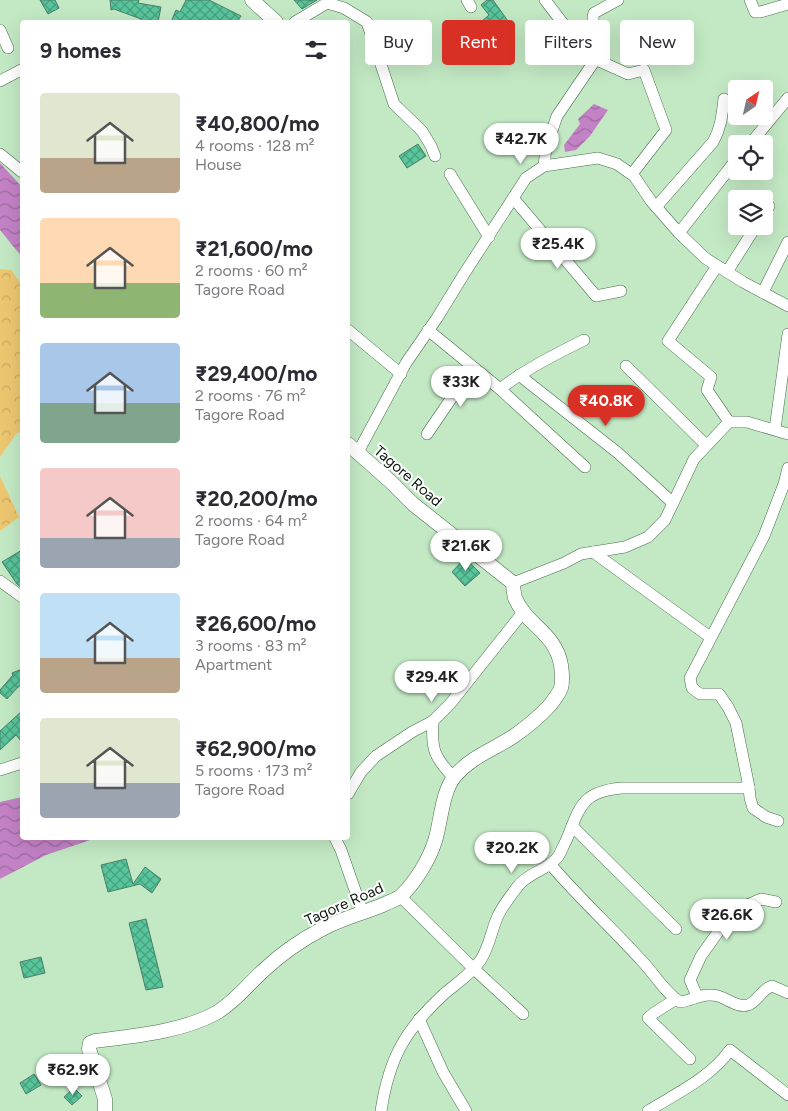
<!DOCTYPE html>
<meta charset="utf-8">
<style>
:root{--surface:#fff;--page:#f2f2f3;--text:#2b2b33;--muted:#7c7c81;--accent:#d93025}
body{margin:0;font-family:Figtree,sans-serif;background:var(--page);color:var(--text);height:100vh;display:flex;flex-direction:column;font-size:19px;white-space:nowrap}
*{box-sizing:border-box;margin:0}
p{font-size:16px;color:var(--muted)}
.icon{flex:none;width:28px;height:28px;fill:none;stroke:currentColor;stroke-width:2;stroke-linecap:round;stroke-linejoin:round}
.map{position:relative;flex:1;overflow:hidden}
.side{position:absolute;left:20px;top:20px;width:330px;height:820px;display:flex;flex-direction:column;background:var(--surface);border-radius:5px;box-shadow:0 5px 20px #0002}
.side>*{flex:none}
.hud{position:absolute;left:365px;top:20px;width:348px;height:45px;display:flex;gap:10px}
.needle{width:32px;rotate:34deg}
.fabs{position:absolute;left:728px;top:80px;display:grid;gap:10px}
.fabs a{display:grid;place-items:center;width:45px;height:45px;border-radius:5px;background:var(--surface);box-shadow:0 5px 20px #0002;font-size:25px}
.price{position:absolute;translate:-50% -42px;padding:0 11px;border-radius:18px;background:#fff;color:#222;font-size:16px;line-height:32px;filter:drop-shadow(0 1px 2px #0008)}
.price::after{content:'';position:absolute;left:50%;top:30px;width:15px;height:11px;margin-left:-8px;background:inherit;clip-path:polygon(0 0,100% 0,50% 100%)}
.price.on{background:var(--accent);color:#fff}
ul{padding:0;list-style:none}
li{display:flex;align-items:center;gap:15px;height:125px;padding:0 20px}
li span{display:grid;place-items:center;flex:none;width:140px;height:100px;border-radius:5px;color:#555}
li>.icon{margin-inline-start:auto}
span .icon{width:60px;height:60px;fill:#fffc;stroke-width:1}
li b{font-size:21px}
h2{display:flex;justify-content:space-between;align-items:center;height:60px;padding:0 20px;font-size:21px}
.tag{padding:0 18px;border-radius:5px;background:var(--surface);box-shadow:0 5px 20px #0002;font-size:18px;line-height:45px}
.tag.on{background:var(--accent);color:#fff}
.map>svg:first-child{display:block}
.forest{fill:url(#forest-crowns)}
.water{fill:url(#water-waves)}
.building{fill:url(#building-cross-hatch);stroke:#4c7e69}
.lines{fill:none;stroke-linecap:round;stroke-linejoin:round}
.minor-casing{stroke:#4a6c4c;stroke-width:12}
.tertiary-casing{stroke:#4a6c4c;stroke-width:15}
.minor{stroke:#fff;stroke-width:11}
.tertiary{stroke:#fff;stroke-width:14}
.labels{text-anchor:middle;stroke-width:4;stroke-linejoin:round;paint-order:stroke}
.street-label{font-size:15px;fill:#0c190c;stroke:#fefefe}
</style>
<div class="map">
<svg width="788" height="1111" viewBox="0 0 788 1111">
<defs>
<pattern id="forest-crowns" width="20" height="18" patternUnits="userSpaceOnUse" patternTransform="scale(1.25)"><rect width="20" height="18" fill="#edc670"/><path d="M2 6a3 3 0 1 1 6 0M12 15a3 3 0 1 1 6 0" fill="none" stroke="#caaa60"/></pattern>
<pattern id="water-waves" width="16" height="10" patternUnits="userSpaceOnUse" patternTransform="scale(1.25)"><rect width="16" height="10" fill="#c382c6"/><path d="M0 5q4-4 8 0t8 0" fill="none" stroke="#9d6a9f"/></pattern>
<pattern id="building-cross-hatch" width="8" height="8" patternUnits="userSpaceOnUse" patternTransform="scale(1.25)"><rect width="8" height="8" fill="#58c69c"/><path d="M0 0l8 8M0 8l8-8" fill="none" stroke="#47a07e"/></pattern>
</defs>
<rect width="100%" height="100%" fill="#c3e9c4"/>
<g class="forest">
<polygon points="0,269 11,270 22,285 22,431 16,434 0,457"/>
<polygon points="0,476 19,517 0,531"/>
</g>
<g class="water">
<polygon points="594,104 608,110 590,136 576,150 565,152 564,145 580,124 578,119"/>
<polygon points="0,163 22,187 22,257 0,230"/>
<polygon points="22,797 22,838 96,838 46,855 0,879 0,802"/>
</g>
<g class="building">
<polygon points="40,0 55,0 59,8 48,14"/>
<polygon points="110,0 139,0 138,3 161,7 158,22 140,22 141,19 114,9 111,10"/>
<polygon points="186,0 209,0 241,16 237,22 171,22 176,10 180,12"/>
<polygon points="294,0 317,0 302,9"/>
<polygon points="487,0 493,0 508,21 492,34 482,21 489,15 481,5"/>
<polygon points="411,44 414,56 388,62 384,50"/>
<polygon points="418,144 426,156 407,168 399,156"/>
<polygon points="22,550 22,588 17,584 2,562"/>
<polygon points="465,558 480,573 465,586 452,572"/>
<polygon points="22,669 22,685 18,687 7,699 0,693 0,690 13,675 12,673"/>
<polygon points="22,711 22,742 16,735 0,750 0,731"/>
<polygon points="126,859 133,884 145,867 161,879 152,893 140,884 108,892 101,865"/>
<polygon points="146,919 163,987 146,990 129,923"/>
<polygon points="41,957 45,973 24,978 20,962"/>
<polygon points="34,1074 41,1085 26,1094 20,1083"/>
<polygon points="74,1088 82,1096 72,1105 64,1097"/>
</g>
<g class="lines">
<defs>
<g id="minor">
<polyline points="467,0 471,7"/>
<polyline points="545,0 588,56 628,74 644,70 666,130 632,174"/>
<polyline points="750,0 755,12 760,12 788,4"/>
<polyline points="295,22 327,3 344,8 367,22 394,104 422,131 431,146 435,156"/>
<polyline points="0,30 8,48"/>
<polyline points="0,81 21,70"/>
<polyline points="750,144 788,98"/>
<polyline points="0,154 22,172"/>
<path d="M544,166L546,148L557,116L604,47C605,33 589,26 594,13L618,0"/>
<polyline points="450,174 489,237"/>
<polyline points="513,198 596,296 621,291"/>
<path d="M656,207L713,142C721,128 722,115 724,99"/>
<polyline points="764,214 769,206"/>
<polyline points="679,233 736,160"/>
<polyline points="717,266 668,341 711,377 707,390 729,422"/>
<polyline points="727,272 756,226"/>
<polyline points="763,292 788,242"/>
<polyline points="348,330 401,374"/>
<polyline points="428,330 500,389 585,467"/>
<polyline points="626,366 706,445"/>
<polyline points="519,375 618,453 673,503"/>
<path d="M500,389C526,369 554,355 584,340"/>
<polyline points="775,429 788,334"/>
<polyline points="427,434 472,368"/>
<polyline points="357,454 406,363 437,318 464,274 526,178 544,166 598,158 617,164 634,176 651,201 679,233 705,258 743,282 788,306"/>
<polyline points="593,552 710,637"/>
<polyline points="0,581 22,597"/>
<polyline points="513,583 564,563 581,554 625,547 648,537 665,520 694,459 729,422 747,422 788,434"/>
<path d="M433,721C431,749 434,757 454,778"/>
<polyline points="0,770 22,763"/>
<polyline points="348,794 361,772 376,756 412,732 433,721 450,704 524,611"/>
<polyline points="778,821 766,817 753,808 750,798 749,787 736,723 728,707 719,694 700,694 692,688 690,678 764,536 784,484 788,468"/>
<polyline points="572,826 676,929"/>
<polyline points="335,838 341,850 363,913"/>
<path d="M551,865C579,898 611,927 641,960C654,973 664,992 680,1002C694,1000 704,992 718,996C728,999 738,1008 748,1005C758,1001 762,989 772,986L788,993"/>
<polyline points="401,897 474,969 523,1014"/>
<polyline points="697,996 690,980 701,956 718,932 745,906 761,899 776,902"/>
<polyline points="676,999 654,1013 648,1018 690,1059"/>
<polyline points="419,1019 443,1072 466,1111"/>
<path d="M381,1111C389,1058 405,1030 444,994C457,983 471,974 480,961C489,948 491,932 497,918C501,908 511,895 518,886C528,873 547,870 557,858C561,853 563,846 566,841C580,807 581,792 621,788H742L749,787"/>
<path d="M648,1111C677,1093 710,1078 730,1050L788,1095"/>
</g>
<g id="tertiary">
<polyline points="252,0 276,22"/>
<path d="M105,1111V1099L89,1049L90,1043L95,1041C134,1036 181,1032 216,1013C235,1002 248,984 264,970C281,954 301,940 322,929C343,918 364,913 385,904C391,901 398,899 402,895C416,881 429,860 435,841C441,822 442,791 455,776C472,756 493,750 514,736C527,727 540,716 551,704C554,699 559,694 561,688C563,681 562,672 561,665C555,632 527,626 515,598C514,594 513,588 513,583L413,504L391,482L348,444"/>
</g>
</defs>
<use href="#minor" class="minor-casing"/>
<use href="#tertiary" class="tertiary-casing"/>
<use href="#minor" class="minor"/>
<use href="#tertiary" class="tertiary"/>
</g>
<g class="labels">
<g class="street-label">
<text transform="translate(408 476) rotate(41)" y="5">Tagore Road</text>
<text transform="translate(344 904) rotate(-24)" y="5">Tagore Road</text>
</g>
</g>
</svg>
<div class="fabs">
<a><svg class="needle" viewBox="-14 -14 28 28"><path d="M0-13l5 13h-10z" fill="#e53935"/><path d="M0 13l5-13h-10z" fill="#7c7c81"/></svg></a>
<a><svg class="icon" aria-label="locate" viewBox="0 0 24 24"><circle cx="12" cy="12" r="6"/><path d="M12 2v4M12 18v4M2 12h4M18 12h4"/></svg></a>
<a><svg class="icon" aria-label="layers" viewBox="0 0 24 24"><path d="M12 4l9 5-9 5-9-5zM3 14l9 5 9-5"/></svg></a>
</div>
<b class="price" style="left:521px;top:165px">₹42.7K</b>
<b class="price" style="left:558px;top:270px">₹25.4K</b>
<b class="price" style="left:461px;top:408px">₹33K</b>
<b class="price on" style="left:606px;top:427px">₹40.8K</b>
<b class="price" style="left:466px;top:572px">₹21.6K</b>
<b class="price" style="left:432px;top:703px">₹29.4K</b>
<b class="price" style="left:512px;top:874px">₹20.2K</b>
<b class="price" style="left:727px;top:941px">₹26.6K</b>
<b class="price" style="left:73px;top:1096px">₹62.9K</b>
<div class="hud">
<a class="tag">Buy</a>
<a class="tag on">Rent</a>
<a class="tag">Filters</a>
<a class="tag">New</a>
</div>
<section class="side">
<h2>9 homes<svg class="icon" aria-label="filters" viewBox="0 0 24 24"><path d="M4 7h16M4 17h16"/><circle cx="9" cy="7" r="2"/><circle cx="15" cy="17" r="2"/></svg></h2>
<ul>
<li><span style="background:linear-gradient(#dfe7d0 65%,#b9a48a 0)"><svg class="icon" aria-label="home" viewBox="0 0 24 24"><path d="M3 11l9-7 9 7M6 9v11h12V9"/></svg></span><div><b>₹40,800/mo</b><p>4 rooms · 128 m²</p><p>House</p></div></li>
<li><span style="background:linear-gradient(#ffd9b3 65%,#8fb573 0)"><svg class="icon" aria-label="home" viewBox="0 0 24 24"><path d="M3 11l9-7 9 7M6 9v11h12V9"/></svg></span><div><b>₹21,600/mo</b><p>2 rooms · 60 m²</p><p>Tagore Road</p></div></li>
<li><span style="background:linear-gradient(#a9c7e8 60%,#7fa58c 0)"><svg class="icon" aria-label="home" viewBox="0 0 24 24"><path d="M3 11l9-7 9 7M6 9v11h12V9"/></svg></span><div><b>₹29,400/mo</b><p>2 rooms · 76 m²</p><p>Tagore Road</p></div></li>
<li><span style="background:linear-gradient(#f6c9c9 70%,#9aa5b1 0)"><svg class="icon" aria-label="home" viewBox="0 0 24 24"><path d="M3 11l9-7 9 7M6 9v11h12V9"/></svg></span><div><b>₹20,200/mo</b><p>2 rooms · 64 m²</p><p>Tagore Road</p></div></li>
<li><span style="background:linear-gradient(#bfe0f5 65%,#b9a48a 0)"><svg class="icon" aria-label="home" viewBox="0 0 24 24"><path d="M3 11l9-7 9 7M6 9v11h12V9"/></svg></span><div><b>₹26,600/mo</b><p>3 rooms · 83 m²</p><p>Apartment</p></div></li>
<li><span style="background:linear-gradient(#dfe7d0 65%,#9aa5b1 0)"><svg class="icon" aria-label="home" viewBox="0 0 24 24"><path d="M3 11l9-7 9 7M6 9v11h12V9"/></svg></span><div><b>₹62,900/mo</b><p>5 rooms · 173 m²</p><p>Tagore Road</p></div></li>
</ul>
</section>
</div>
